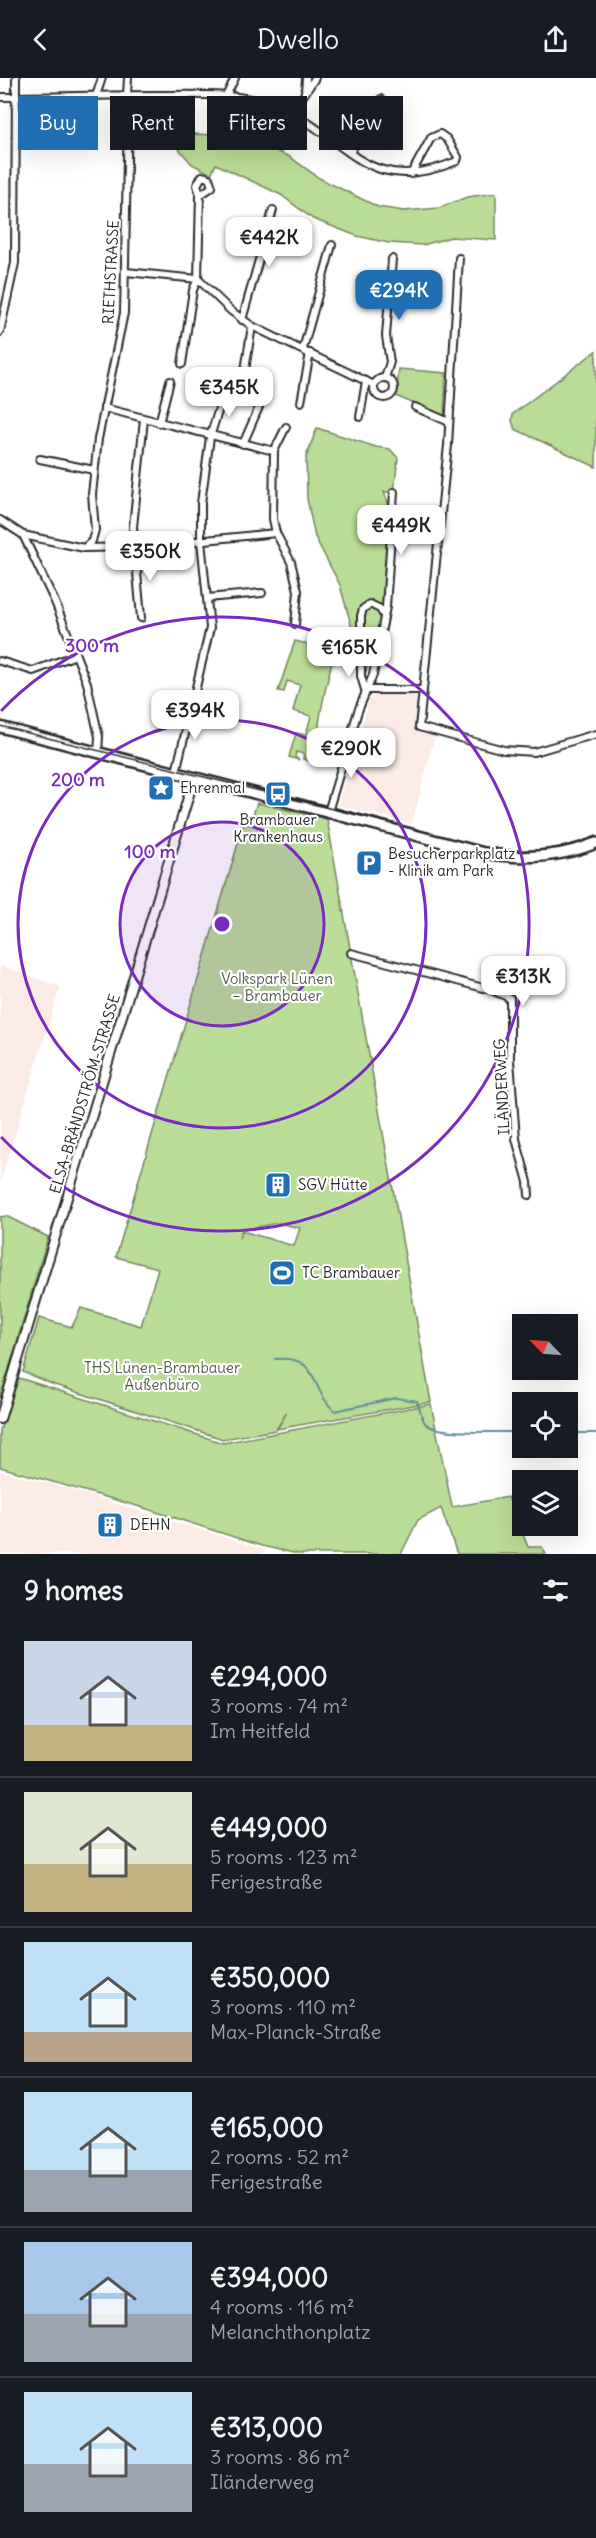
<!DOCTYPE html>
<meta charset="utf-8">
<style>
:root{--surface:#171b24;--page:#242831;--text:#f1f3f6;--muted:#9ea1a6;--line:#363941;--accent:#1f6fb2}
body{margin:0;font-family:Delius,sans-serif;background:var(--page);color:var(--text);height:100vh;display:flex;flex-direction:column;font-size:22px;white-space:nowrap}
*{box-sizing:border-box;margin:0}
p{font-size:20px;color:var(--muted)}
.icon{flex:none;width:33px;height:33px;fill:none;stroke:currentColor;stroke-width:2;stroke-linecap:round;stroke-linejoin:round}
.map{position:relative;height:1476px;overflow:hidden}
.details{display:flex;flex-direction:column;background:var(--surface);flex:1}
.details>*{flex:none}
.guide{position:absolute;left:18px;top:18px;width:561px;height:54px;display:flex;gap:12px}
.needle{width:39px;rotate:295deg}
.tools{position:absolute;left:512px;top:1236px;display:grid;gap:12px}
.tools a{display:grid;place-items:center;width:66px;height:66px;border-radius:0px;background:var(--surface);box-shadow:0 6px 24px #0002;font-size:30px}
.price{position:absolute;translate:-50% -51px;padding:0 14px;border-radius:12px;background:#fff;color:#222;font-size:20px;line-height:39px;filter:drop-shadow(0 2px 3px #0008)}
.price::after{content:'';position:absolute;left:50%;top:36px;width:18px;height:14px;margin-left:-9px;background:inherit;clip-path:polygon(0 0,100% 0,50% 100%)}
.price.on{background:var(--accent);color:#fff}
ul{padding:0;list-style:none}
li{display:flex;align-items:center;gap:18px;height:150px;padding:0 24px}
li+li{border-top:2px solid var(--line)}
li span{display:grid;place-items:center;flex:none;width:168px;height:120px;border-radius:0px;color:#555}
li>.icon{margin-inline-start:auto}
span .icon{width:72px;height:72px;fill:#fffc;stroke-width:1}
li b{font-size:26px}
h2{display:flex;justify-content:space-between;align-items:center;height:72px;padding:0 24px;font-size:26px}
.chip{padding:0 21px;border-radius:0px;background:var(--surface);box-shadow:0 6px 24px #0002;font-size:21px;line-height:54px}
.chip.on{background:var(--accent);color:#fff}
header{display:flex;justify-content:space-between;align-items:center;height:78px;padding:0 24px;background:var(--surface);font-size:27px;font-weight:600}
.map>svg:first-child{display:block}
.built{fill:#fbeae5}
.green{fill:#b9dc96;stroke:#728460;stroke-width:1.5;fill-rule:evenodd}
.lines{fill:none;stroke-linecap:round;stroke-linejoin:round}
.stream{stroke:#5f8f97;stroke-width:2}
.minor-casing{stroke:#2b2b2b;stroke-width:10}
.tertiary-casing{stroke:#2b2b2b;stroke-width:12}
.secondary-casing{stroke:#2b2b2b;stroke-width:14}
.minor{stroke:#fff;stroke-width:6}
.tertiary{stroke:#fff;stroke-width:8}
.secondary{stroke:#fff;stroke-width:9}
.tram{stroke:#2b2b2b;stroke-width:1.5}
.ring{fill:none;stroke:#7b2cbf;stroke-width:3}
.labels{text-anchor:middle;stroke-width:4.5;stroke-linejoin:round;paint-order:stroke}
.street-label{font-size:15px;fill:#2b2b2b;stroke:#fff}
.poi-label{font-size:15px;fill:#2b2b2b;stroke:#fff;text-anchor:start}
.park-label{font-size:15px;fill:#56604b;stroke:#fff}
.centre{fill:#7b2cbf;stroke:#fff;stroke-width:3}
.ring-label{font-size:18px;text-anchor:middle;font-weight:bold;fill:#7b2cbf;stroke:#fff;stroke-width:4.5;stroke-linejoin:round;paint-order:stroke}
</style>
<header><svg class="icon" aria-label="back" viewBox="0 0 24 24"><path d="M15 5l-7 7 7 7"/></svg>Dwello<svg class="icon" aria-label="share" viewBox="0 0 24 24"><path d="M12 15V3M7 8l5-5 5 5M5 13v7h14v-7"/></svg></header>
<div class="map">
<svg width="596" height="1476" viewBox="0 0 596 1476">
<rect width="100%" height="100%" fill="#fff"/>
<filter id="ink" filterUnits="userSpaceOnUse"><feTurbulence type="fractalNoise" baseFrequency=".0167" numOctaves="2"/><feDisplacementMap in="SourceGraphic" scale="12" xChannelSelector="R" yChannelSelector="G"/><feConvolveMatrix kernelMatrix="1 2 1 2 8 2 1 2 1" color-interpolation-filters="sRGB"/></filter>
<g filter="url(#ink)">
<g class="built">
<polygon points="374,617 412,617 416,620 418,625 416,652 435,657 412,746 338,727 369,622"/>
<polygon points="0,887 60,909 0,1105"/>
<polygon points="0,1393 69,1411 265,1472 261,1476 0,1476"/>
</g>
<g class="green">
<polygon points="165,55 215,57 259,66 290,79 319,100 378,129 404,133 439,130 467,119 496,115 496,162 451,159 423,167 389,165 357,158 313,141 281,117 216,86 211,96 192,86"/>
<polygon points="596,273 596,389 515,351 512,343 513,336"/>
<polygon points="399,291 446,295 444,339 396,318"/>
<polygon points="317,350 376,369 390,371 398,380 394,414 384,414 391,433 384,529 365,597 340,507 315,459 307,421 306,379"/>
<path d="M295,563L335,573C331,586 317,645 319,653L317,660L314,659L309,683L303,681L304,676L296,674L295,679L299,682L289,679L296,655L306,657L311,638L293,633L300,607L287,603L284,614L278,613Z"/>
<path d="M257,725L327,741L431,1324L277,1351L287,1334L276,1352L223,1361L52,1306L23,1294L39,1240L72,1249L81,1230L141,1248L158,1190L116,1179L244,745L250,746ZM278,1145L300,1150L294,1168L242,1153L239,1160L242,1152Z"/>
<polygon points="6,1138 48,1159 0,1321 0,1139"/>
<polygon points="19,1300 223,1365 431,1326 452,1429 508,1419 528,1469 542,1469 546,1476 457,1476 441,1430 418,1442 401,1476 298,1476 262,1468 144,1430 0,1389 0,1352"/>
</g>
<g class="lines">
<g class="stream">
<path d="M275,1281C322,1277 308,1311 335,1333L396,1320L417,1323C420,1330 421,1339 425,1345C436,1358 503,1353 522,1354"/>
<polyline points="567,1355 596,1355"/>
</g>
<defs>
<g id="minor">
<polyline points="305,14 306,0"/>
<polyline points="127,17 128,0"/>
<polyline points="96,18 102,0"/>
<polyline points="226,18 235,0"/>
<path d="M0,19C52,19 103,17 155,17C190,17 225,15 260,23C345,45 356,125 457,83L458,79L447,61L440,56L431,60L411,96"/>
<polyline points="291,36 315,0"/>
<polyline points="350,75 381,21"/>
<polyline points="126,194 198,201 231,233 252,248 374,307"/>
<polyline points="242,242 273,132"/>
<polyline points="0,254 15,185 16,0"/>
<polyline points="303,271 332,167"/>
<polyline points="182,286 193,212 198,201 200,117 197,107 202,98 209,100 212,109 200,117"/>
<polyline points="385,300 390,284 386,258 392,181"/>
<circle cx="384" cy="310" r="10"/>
<polyline points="243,305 252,248"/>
<polyline points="301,324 310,275"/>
<polyline points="415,329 449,344"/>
<polyline points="104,330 274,373"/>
<polyline points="360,339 366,303"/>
<polyline points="159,345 170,303"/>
<polyline points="286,349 274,373 273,441 276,455 291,484 298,513 295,546"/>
<polyline points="243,366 259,329"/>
<polyline points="40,381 94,392"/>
<polyline points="0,442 23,457 55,524 87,605 99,659 98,674"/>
<polyline points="23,457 84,470 135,469 276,455"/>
<polyline points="84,470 92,463 95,452 92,416 98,361 124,235 128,31"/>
<polyline points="207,520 262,515"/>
<polyline points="141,540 133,449 144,341"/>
<polyline points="0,583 33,593 76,577"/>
<polyline points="365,612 423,612 448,367 459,180"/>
<polyline points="365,612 361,598 361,538 363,531 370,526 380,531 384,538"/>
<polyline points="423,612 419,649 504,672 534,674 596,656"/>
<polyline points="191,627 227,635"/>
<polyline points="176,694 210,550 201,463 201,425 210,359 224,314"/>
<polyline points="328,734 358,633 373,597 386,529 394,414"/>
<polyline points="351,875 491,912 510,920 510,982 516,1061 528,1104 529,1117"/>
</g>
<polyline id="tertiary" points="0,1341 194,700"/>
<path id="secondary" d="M0,649L484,775C523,782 559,780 596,765"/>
</defs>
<use href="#minor" class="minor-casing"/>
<use href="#tertiary" class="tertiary-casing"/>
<use href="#secondary" class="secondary-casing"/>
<use href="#minor" class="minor"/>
<use href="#tertiary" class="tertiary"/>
<use href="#secondary" class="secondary"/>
<path class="tram" d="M0,648L485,769C523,775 560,774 596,758"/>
</g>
</g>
<circle cx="222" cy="846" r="102" fill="#7b2cbf" fill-opacity=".12"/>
<g class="ring">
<circle cx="222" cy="846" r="102"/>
<circle cx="222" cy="846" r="204"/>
<path d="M1 633A307 307 0 1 1 1 1059"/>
</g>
<defs>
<symbol id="sight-square" viewBox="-11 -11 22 22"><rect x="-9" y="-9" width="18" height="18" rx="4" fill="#1f6fb2" stroke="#fff"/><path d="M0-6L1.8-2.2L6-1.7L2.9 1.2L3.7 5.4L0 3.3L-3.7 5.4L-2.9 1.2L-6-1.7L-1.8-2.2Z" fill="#fff"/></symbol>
<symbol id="bus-square" viewBox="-11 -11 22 22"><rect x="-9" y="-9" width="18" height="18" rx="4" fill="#1f6fb2" stroke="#fff"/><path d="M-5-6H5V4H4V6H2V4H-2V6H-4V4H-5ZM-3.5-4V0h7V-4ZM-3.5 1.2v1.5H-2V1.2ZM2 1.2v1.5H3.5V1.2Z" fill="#fff"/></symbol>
<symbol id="parking-square" viewBox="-11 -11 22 22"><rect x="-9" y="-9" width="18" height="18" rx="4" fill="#1f6fb2" stroke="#fff"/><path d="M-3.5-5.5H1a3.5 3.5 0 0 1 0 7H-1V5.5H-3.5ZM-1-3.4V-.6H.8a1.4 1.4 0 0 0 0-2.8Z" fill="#fff"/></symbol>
<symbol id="building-square" viewBox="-11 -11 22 22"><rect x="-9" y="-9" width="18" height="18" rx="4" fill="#1f6fb2" stroke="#fff"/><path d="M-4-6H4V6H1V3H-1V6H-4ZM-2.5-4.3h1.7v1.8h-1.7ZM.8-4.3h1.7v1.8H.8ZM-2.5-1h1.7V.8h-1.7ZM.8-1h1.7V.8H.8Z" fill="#fff"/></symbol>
<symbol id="stadium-square" viewBox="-11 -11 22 22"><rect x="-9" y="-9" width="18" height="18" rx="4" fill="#1f6fb2" stroke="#fff"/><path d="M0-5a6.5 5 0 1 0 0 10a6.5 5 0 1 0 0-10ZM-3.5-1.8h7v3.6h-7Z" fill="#fff"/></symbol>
</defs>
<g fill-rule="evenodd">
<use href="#sight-square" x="146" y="695" width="30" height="30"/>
<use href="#bus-square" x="263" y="701" width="30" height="30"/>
<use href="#parking-square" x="354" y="770" width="30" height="30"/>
<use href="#building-square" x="263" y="1092" width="30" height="30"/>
<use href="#stadium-square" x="267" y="1180" width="30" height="30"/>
<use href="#building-square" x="95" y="1432" width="30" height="30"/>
</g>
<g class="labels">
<g class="street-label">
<text transform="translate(111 194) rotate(-87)" y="5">RIETHSTRASSE</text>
<text transform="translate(502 1009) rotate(-93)" y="5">ILÄNDERWEG</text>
<text transform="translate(85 1016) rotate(-73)" y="5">ELSA-BRÄNDSTRÖM-STRASSE</text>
</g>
<g class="poi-label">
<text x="180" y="715">Ehrenmal</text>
<text x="278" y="747" text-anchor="middle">Brambauer<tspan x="278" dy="17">Krankenhaus</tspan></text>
<text x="388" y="781">Besucherparkplatz<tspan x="388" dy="17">- Klinik am Park</tspan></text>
<text x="298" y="1112">SGV Hütte</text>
<text x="302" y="1200">TC Brambauer</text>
<text x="130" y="1452">DEHN</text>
</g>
<g class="park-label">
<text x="277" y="906">Volkspark Lünen<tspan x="277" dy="17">– Brambauer</tspan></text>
<text x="162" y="1295">THS Lünen-Brambauer<tspan x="162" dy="17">Außenbüro</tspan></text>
</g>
</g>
<circle cx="222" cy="846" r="9" class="centre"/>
<g class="ring-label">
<text x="92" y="574">300 m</text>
<text x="78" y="708">200 m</text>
<text x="150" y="780">100 m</text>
</g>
</svg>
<div class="tools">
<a><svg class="needle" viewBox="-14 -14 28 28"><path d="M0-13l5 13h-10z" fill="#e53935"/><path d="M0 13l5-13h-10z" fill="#9ea1a6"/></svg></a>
<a><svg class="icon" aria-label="locate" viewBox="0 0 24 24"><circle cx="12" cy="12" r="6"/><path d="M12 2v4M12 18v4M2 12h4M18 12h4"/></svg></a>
<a><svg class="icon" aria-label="layers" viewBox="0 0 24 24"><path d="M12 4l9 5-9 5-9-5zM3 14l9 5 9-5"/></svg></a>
</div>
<b class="price" style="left:269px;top:190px">€442K</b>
<b class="price on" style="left:399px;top:243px">€294K</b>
<b class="price" style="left:229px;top:340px">€345K</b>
<b class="price" style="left:401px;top:478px">€449K</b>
<b class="price" style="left:150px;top:504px">€350K</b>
<b class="price" style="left:349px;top:600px">€165K</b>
<b class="price" style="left:195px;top:663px">€394K</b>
<b class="price" style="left:351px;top:701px">€290K</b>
<b class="price" style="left:523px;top:929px">€313K</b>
<div class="guide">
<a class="chip on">Buy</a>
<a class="chip">Rent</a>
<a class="chip">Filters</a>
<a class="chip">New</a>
</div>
</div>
<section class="details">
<h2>9 homes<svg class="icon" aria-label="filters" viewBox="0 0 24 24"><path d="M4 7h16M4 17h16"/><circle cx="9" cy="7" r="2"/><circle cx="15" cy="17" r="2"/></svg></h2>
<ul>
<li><span style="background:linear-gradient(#c9d6e8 70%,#c2b280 0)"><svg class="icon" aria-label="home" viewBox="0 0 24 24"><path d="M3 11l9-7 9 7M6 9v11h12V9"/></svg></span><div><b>€294,000</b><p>3 rooms · 74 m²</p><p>Im Heitfeld</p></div></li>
<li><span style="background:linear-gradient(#dfe7d0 60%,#c2b280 0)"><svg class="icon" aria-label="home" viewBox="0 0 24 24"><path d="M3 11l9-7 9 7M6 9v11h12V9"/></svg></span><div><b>€449,000</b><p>5 rooms · 123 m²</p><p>Ferigestraße</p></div></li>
<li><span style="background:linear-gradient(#bfe0f5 75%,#b9a48a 0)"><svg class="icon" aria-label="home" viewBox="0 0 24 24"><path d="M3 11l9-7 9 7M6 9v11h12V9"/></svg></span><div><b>€350,000</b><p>3 rooms · 110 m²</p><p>Max-Planck-Straße</p></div></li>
<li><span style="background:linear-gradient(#bfe0f5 65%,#9aa5b1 0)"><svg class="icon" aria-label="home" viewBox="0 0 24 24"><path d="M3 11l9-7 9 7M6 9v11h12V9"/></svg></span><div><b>€165,000</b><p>2 rooms · 52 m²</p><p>Ferigestraße</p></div></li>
<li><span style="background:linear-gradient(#a9c7e8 60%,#9aa5b1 0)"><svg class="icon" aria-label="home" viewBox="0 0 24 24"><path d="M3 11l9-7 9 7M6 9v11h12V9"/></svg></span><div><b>€394,000</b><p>4 rooms · 116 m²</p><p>Melanchthonplatz</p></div></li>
<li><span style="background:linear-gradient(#bfe0f5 60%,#9aa5b1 0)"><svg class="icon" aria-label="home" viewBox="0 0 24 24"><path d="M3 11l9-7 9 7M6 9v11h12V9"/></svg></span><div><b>€313,000</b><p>3 rooms · 86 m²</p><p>Iländerweg</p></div></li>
</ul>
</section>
